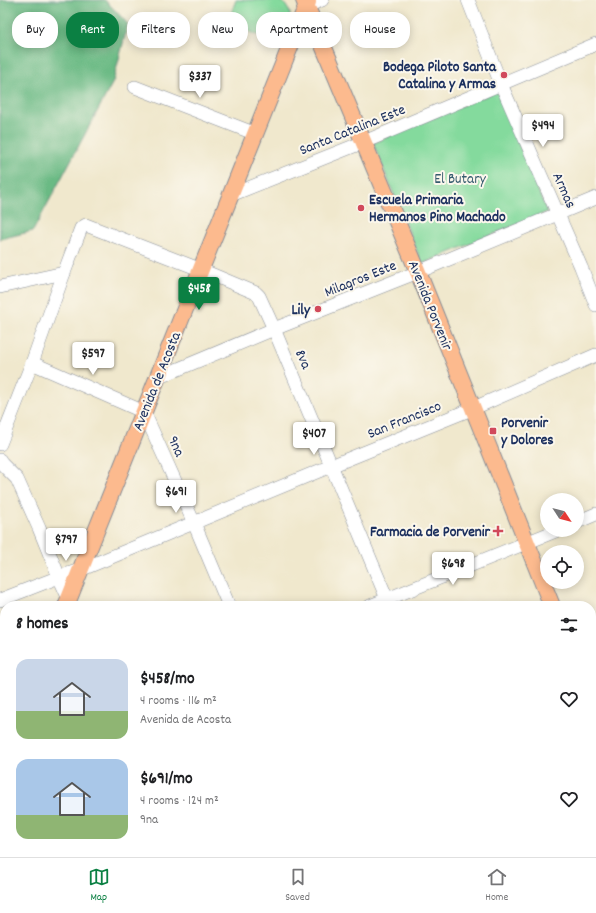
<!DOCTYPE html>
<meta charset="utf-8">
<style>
:root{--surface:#fff;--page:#f6f6f6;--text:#202124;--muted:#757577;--line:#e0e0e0;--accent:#0b8043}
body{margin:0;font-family:Dekko,sans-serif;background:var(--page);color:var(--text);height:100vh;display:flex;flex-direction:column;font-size:15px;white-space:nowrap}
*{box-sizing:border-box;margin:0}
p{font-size:13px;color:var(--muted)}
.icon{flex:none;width:22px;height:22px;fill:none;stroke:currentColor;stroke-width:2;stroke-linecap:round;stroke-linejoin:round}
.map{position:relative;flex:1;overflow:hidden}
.sheet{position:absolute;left:0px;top:601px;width:596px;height:256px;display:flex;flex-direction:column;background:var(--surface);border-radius:16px 16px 0 0;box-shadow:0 2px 10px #0003}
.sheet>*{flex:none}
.banner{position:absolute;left:12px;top:12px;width:572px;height:36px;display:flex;gap:8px}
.needle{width:26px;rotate:126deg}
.buttons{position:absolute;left:540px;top:493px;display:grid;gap:8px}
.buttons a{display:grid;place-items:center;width:44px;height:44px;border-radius:50%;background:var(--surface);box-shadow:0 2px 10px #0003;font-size:20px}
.price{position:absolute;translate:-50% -34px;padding:0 9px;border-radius:4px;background:#fff;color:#222;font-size:13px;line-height:26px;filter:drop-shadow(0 1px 2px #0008)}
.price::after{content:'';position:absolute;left:50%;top:24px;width:12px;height:9px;margin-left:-6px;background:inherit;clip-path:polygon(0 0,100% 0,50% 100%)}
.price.selected{background:var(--accent);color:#fff}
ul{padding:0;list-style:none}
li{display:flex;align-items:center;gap:12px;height:100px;padding:0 16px}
li span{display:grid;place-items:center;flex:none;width:112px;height:80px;border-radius:12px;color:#555}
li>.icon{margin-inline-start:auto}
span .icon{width:48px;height:48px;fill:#fffc;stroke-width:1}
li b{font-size:17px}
h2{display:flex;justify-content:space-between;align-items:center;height:48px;padding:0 16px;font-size:17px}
.pill{padding:0 14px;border-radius:16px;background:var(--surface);box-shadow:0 2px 10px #0003;font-size:14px;line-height:36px}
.pill.selected{background:var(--accent);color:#fff}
.menu{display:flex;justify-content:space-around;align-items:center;height:56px;border-top:1px solid var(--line);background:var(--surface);font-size:11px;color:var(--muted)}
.menu a{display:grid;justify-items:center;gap:2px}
.menu .selected{color:var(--accent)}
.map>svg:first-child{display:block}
.green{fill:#84da9d;stroke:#50847e}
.forest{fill:#6bba84;stroke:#437471}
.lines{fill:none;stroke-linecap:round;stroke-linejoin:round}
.minor-casing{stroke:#868c96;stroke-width:14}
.major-casing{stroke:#868c96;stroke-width:18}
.minor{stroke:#fff;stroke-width:13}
.major{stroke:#fcba8e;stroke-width:16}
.poi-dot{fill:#d1495b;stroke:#fbf7ec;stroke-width:1.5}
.labels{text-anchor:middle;stroke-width:4;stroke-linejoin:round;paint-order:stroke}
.poi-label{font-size:15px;font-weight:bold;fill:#1b2f5e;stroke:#fbf7ec;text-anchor:end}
.street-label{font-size:15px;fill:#1b2f5e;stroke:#fbf7ec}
.park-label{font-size:15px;fill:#355a6e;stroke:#fbf7ec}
</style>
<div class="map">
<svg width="596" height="857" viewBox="0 0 596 857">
<rect width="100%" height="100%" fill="#fbf7ec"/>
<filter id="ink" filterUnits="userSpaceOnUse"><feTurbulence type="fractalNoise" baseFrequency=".025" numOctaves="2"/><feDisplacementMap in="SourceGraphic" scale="8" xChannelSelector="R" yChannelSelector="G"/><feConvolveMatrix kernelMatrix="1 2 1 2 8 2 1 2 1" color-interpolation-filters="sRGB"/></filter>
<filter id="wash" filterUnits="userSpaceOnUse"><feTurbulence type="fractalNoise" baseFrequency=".012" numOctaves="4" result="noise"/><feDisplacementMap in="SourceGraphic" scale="16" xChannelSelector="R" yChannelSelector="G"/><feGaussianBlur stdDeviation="0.9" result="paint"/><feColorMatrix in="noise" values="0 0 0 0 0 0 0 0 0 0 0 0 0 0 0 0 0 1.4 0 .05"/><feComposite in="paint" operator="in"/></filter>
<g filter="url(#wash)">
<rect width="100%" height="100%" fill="#f0e8cd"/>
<g class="green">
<path d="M236,0H281C284,4 289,8 290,14C291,21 281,37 277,44L228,22Z"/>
<polygon points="497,91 547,212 422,264 373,143"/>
</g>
<polygon class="forest" points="0,0 105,0 128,24 113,82 33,231 0,239"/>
</g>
<g filter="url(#ink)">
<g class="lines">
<defs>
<g id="minor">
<polyline points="468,0 501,84 581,267 596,305"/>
<polyline points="307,6 322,0"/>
<polyline points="135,87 256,134"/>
<polyline points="231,195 364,142 501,84 596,44"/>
<polyline points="0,287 64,273"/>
<polyline points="32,363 144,412 194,523 229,606"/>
<polyline points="157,378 274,329 418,272 596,198"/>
<polyline points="0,444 32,363 64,273 81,228 86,225 194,267 256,293 259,296 274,329 390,606"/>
<polyline points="0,460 1,463 17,479 39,528 59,577 69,599 70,604"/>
<polyline points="577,522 596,514"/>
<polyline points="0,600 59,577 80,570 331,466 474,408 596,355"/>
<polyline points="370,606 558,530"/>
<polyline points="0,819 5,832"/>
<polyline points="591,834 596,832"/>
<polyline points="12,852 14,857"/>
<polyline points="173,852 176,857"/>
<polyline points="327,852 329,857"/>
<polyline points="488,852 490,857"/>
<polyline points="537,857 548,852"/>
</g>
<g id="major">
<polyline points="304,0 418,272 483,433 552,606"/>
<polyline points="66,606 308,2"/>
<polyline points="591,677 596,675"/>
<polyline points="591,703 596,715"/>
<polyline points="0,770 5,758"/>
<polyline points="152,857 164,852"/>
</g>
</defs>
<use href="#minor" class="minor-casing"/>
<use href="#major" class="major-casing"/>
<use href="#minor" class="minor"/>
<use href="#major" class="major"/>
</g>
</g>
<g class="poi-dot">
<circle cx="504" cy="75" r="4"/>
<circle cx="361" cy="208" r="4"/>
<circle cx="318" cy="309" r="4"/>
<rect x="489" y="427" width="8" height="8" rx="2"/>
<path d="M496 525h4v4h4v4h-4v4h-4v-4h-4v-4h4z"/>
</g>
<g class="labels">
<g class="poi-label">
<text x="496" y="71">Bodega Piloto Santa<tspan x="496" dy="17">Catalina y Armas</tspan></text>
<text x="369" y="204" text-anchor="start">Escuela Primaria<tspan x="369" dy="17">Hermanos Pino Machado</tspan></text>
<text x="310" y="314">Lily</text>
<text x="501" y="427" text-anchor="start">Porvenir<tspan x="501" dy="17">y Dolores</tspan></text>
<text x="490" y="536">Farmacia de Porvenir</text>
</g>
<g class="street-label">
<text transform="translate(352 129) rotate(-22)" y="5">Santa Catalina Este</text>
<text transform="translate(565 190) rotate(66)" y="5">Armas</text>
<text transform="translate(360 278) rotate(-22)" y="5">Milagros Este</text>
<text transform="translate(431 305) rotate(68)" y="5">Avenida Porvenir</text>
<text transform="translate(304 359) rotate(67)" y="5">8va</text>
<text transform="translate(156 381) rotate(-68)" y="5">Avenida de Acosta</text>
<text transform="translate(404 419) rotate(-22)" y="5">San Francisco</text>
<text transform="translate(177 446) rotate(66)" y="5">9na</text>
</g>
<g class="park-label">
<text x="460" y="183">El Butary</text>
</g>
</g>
</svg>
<div class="buttons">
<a><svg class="needle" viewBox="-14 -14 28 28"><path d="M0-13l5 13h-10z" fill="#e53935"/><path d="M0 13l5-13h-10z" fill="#757577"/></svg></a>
<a><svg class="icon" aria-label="locate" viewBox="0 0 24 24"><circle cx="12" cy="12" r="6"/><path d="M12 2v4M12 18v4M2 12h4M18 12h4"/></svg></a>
</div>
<b class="price" style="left:200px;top:99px">$337</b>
<b class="price" style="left:543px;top:148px">$494</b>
<b class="price selected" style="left:199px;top:311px">$458</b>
<b class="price" style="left:93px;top:376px">$597</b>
<b class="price" style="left:314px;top:456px">$407</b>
<b class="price" style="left:176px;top:514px">$691</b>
<b class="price" style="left:66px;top:562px">$797</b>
<b class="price" style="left:453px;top:586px">$698</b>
<div class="banner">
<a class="pill">Buy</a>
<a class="pill selected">Rent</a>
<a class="pill">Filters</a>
<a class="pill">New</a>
<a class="pill">Apartment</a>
<a class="pill">House</a>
</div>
<section class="sheet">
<h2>8 homes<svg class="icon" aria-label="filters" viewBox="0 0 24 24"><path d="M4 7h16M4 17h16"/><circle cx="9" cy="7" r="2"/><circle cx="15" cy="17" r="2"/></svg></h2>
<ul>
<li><span style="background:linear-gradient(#c9d6e8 65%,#8fb573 0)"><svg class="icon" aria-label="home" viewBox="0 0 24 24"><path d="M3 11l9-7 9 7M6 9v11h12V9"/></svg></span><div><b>$458/mo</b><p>4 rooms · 116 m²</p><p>Avenida de Acosta</p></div><svg class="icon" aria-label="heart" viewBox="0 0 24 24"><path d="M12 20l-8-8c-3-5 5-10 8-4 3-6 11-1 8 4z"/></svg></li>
<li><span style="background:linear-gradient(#a9c7e8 70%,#8fb573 0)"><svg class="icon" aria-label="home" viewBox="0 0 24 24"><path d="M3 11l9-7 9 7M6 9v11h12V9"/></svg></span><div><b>$691/mo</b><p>4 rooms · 124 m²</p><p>9na</p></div><svg class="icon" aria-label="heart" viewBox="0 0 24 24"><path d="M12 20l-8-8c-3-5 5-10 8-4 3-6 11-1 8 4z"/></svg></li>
</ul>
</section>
</div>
<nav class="menu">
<a class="selected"><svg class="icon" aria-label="map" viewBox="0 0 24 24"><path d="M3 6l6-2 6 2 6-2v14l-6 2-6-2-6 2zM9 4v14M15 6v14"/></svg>Map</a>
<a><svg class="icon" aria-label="saved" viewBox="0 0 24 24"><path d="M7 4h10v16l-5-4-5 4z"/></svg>Saved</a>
<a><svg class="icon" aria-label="home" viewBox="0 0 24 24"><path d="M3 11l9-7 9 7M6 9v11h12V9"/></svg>Home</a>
</nav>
